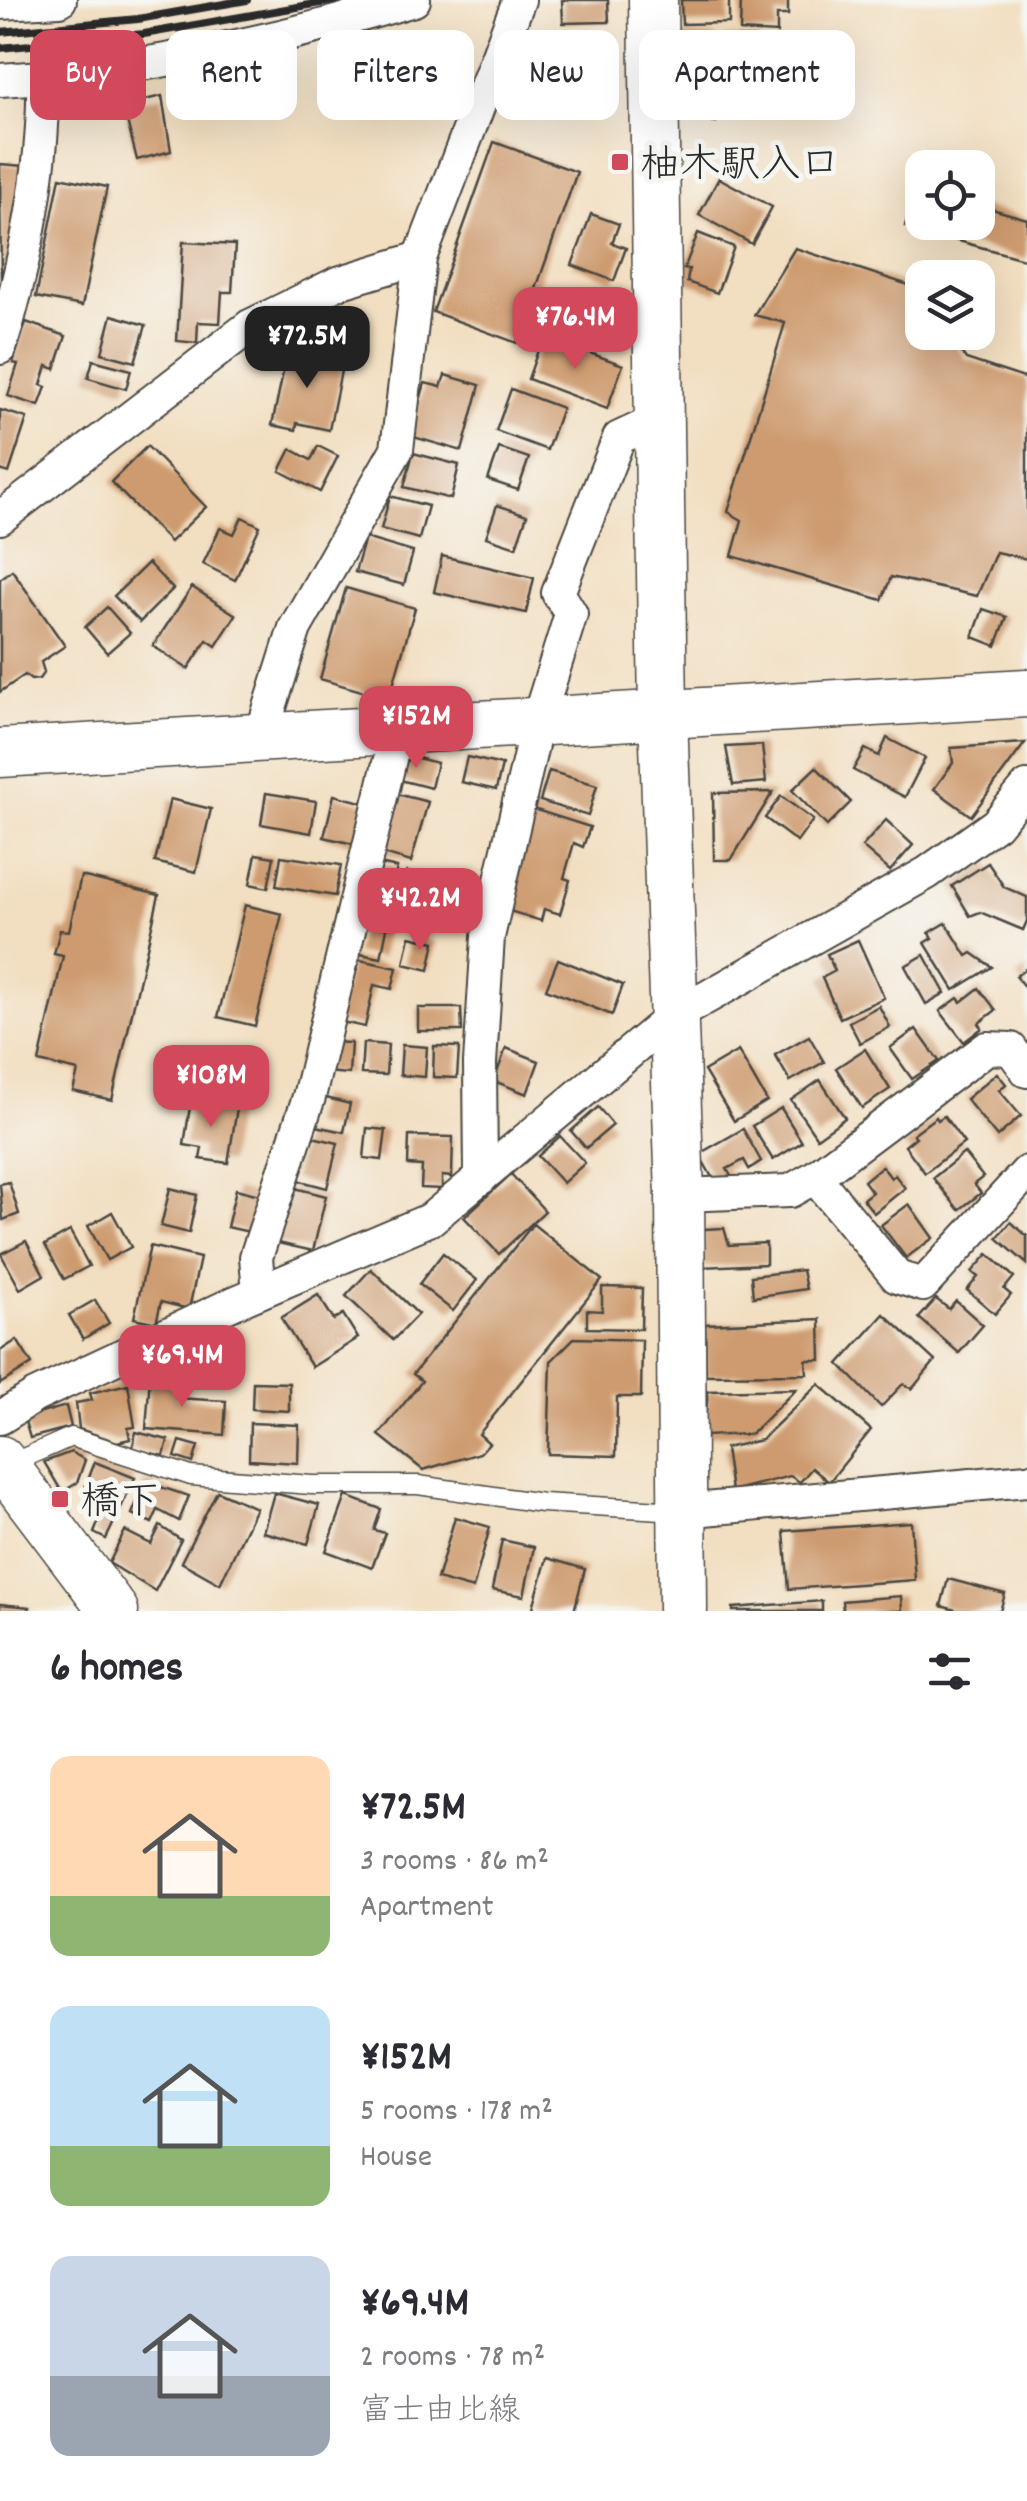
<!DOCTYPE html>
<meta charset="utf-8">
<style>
:root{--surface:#fff;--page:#f2f2f3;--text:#2b2b33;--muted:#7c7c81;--accent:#d1495b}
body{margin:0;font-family:Dekko,"Klee One",sans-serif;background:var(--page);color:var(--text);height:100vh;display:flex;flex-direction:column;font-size:38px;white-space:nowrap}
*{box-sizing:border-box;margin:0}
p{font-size:32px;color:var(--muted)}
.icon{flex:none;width:55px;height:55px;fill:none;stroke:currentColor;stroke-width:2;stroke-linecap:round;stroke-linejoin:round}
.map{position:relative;height:1611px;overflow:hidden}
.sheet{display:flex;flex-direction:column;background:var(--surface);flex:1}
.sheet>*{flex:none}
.banner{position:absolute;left:30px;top:30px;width:968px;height:90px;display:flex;gap:20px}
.controls{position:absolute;left:905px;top:150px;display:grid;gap:20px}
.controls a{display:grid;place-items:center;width:90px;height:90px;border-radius:20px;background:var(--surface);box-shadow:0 10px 40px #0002;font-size:50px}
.price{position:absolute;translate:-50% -85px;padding:0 22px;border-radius:20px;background:var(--accent);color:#fff;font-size:32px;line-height:65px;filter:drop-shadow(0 2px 5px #0008)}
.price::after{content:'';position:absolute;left:50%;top:60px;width:30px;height:22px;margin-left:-15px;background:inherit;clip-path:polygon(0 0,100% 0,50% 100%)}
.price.on{background:#222;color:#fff}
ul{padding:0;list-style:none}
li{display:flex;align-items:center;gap:30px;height:250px;padding:0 50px}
li span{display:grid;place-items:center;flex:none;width:280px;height:200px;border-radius:20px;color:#555}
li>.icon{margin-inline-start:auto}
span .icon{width:120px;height:120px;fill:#fffc;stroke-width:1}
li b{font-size:42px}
h2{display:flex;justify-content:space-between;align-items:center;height:120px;padding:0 50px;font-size:42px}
.tag{padding:0 35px;border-radius:20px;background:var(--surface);box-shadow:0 10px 40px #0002;font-size:35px;line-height:90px}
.tag.on{background:var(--accent);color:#fff}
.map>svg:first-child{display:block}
.building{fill:#ce9b70}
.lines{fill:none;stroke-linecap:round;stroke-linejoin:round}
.lane-casing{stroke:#494641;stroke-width:21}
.street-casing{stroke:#494641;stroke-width:36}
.secondary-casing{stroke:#494641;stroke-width:51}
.lane{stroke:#fff;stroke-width:18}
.street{stroke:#fff;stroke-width:32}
.secondary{stroke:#fff;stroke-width:48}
.rail{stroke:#2b2b2b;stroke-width:8}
.poi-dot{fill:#d1495b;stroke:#f6f6f2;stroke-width:4}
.labels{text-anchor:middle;stroke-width:10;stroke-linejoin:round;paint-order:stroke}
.poi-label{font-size:40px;fill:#2b2b2b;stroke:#f6f6f2;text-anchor:start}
</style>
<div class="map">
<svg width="1027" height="1611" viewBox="0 0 1027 1611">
<rect width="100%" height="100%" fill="#f6f6f2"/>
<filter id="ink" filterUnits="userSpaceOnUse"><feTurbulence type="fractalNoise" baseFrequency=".01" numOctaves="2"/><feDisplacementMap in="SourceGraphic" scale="20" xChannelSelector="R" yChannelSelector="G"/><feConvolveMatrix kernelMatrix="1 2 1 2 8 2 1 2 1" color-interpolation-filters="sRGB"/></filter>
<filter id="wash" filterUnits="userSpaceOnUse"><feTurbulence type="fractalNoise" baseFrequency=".0048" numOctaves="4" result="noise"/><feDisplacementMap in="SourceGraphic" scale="40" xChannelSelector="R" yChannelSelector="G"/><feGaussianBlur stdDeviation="2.25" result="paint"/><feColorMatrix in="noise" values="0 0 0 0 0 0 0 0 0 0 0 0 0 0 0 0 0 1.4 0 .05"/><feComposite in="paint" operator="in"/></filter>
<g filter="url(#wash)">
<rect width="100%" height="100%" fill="#f2dec0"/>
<g id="blocks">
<g class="building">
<polygon points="562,0 608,0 609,22 563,23"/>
<polygon points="681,0 729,0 729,23 682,24"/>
<polygon points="741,0 788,0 788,15 777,15 777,33 740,31"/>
<polygon points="683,35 717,37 716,62 681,60"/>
<polygon points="723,37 758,38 757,59 746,59 746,80 722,80"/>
<polygon points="682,87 717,88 716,122 681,121"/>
<polygon points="162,96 171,151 137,160 123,105"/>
<polygon points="494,142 577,172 517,343 433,312"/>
<polygon points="0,164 24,166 14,245 1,286"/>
<polygon points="60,177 107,187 82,306 36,297"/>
<polygon points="719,178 772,207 752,244 699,215"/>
<polygon points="915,187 922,189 922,222 978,222 978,205 1027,219 1027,260 905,226"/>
<polygon points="591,214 619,224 612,243 626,248 614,281 572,265"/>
<polygon points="698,233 734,247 717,293 687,282 689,269 684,269"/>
<polygon points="183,242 235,245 232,292 222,292 220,323 198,322 197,343 177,341"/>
<polygon points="795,248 915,287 922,297 922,332 947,332 966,359 1027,379 1027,559 996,552 977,596 891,577 882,600 732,556 742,520 728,512 785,323 754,315"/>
<polygon points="112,315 146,325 135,362 102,353"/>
<polygon points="26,322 66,336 55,369 47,366 41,385 46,387 39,406 8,396 18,364 13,363"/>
<polygon points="543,336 623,365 607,409 528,379"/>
<polygon points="288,349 343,361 329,430 297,423 296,430 272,425"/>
<polygon points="93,360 131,370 126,389 88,378"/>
<polygon points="445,375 480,385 462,451 410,436 425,383 441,387"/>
<polygon points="511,389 562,408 547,450 496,431"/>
<polygon points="0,410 27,418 9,473 0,470"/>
<polygon points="147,446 206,507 170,542 111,482"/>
<polygon points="318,446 338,456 320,492 280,471 291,449 311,460"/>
<polygon points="499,448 529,458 518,490 488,480"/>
<polygon points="413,453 459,465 451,499 404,487"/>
<polygon points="390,496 428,506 419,539 381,529"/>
<polygon points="497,505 527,515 516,547 486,537"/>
<polygon points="242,517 260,526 235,580 203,564 220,528 234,534"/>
<polygon points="365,538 413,552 404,585 355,572"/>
<polygon points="442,556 534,578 526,613 434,592"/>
<polygon points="148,563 173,589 140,622 114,596"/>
<polygon points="12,570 65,646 41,662 44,672 39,679 31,680 25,675 0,692 0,579"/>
<polygon points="192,587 236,615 216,646 207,640 188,669 153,646"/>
<polygon points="346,588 415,608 389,699 320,679"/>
<polygon points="107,607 130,633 107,653 85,627"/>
<polygon points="983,609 1007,617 996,646 973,637"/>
<polygon points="887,738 925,758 905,797 853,770 865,749 879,756"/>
<polygon points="1025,743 971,816 934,789 953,763 951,748"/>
<polygon points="762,745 766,782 733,785 726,747"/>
<polygon points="402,754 437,763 431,788 396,779"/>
<polygon points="467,757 502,765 496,790 461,782"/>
<polygon points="816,767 851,802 827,826 792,790"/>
<polygon points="549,771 597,785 588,816 540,801"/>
<polygon points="773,792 731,860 714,860 713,793"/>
<polygon points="266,793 316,801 311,833 261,824"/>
<polygon points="393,793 428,802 411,862 376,852"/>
<polygon points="334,795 373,805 362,846 324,837"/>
<polygon points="781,796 813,820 797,842 765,818"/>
<polygon points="170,799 211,809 196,872 155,862"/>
<polygon points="530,808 590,827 583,847 574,843 564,878 570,880 560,914 544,909 541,921 500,908"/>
<polygon points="886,820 913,845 890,871 862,847"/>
<polygon points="256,854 274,857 268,888 250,884"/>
<polygon points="281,856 341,865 335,896 276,886"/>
<polygon points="372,862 397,868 388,903 363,896"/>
<polygon points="988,863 1004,887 1027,897 1027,921 1023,930 980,912 970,916 952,886"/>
<polygon points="407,872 432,879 423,913 398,907"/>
<polygon points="81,876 159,895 112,1100 73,1091 78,1071 39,1062 63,956 54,954 60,930 69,931"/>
<polygon points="245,905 282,914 255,1026 218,1017"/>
<polygon points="361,923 387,928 381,958 355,953"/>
<polygon points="946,923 967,956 972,953 992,967 954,990 925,943 933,938 929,933"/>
<polygon points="410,936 435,942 429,970 404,964"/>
<polygon points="858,940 884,998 840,1018 822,978 835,971 827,954"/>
<polygon points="924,955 945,993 926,1004 905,966"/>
<polygon points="351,958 397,968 392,989 374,985 365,1027 337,1021"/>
<polygon points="558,959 623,985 612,1015 546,989"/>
<polygon points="1027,968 1027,991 1016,976"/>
<polygon points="979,988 996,1010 979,1023 982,1028 964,1042 940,1011 958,998 961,1002"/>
<polygon points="879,1006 890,1027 860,1043 849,1022"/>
<polygon points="418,1008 461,1008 462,1031 418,1031"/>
<polygon points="916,1029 939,1061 912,1079 890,1048"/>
<polygon points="809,1036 824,1062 790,1081 775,1055"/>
<polygon points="327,1042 351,1043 349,1074 325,1072"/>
<polygon points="363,1043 388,1045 386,1075 361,1074"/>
<polygon points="402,1045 427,1047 425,1077 400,1075"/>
<polygon points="434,1046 459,1047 457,1078 433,1077"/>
<polygon points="506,1048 539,1061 527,1094 494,1081"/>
<polygon points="865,1049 890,1089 862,1108 836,1068"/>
<polygon points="738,1051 767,1101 734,1121 704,1071"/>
<polygon points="997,1073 1006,1084 999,1090 1021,1116 997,1137 966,1099"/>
<polygon points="820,1080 845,1118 817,1138 791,1100"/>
<polygon points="318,1096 350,1104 344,1132 311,1125"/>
<polygon points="191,1100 237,1108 228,1163 200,1159 202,1148 184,1145"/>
<polygon points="598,1107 613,1125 586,1148 571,1131"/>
<polygon points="781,1108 802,1142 773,1160 752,1126"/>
<polygon points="944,1116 964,1143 925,1173 905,1146 916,1137 913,1134 936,1117 938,1120"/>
<polygon points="367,1128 386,1130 382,1160 364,1158"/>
<polygon points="743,1129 761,1161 749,1169 744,1160 727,1169 732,1178 717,1186 699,1154"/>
<polygon points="304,1135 338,1143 327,1188 293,1179"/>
<polygon points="409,1136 453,1137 452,1177 442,1176 442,1189 421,1188 422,1166 408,1165"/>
<polygon points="560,1136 585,1163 563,1183 538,1156"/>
<polygon points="964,1153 983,1177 974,1184 981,1193 959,1210 933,1178"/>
<polygon points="882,1166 891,1178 895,1175 905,1188 874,1213 863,1199 872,1192 864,1181"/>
<polygon points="511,1174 545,1211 499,1254 464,1217"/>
<polygon points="9,1182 19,1214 3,1220 0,1184"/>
<polygon points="291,1187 326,1196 313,1251 278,1243"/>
<polygon points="170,1188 197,1195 189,1233 161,1226"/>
<polygon points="236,1189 263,1196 254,1233 227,1227"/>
<polygon points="909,1204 933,1238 906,1258 881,1225"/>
<polygon points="112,1212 131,1247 107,1260 88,1226"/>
<polygon points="1011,1222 1027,1236 1027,1264 997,1238"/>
<polygon points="533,1224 602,1280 479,1434 489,1443 480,1453 423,1470 379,1435 422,1381 413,1374"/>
<polygon points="724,1228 729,1245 766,1243 766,1264 702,1267 704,1229"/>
<polygon points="70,1231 89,1266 64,1279 45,1245"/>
<polygon points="26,1241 44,1275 20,1289 1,1254"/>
<polygon points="150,1246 200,1258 189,1309 161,1302 156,1323 134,1318"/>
<polygon points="443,1253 477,1280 453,1311 419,1284"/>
<polygon points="988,1254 1014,1277 1004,1289 1011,1295 995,1314 967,1290 978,1277 972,1272"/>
<polygon points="371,1269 418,1314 393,1340 346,1296"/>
<polygon points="802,1270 806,1289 753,1297 751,1276"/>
<polygon points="602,1287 642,1288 641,1329 587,1328 587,1310 602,1311"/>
<polygon points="318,1295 334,1320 343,1314 358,1338 312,1367 281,1318"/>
<polygon points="936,1299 949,1309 956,1301 983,1325 959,1353 919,1318"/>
<polygon points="95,1300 109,1323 83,1339 69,1315"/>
<polygon points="884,1314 935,1361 912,1389 903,1384 881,1407 839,1364"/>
<polygon points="820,1319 821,1360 806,1360 807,1374 706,1375 705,1324"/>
<polygon points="574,1338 642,1340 641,1397 617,1397 616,1456 548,1454 551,1361"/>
<polygon points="17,1340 32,1364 0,1384 0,1351"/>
<polygon points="150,1376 177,1378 176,1398 226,1401 224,1435 146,1429"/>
<polygon points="253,1382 289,1383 289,1411 252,1409"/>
<polygon points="128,1384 135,1427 128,1428 130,1439 117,1442 79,1429 76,1403 92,1400 90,1393"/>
<polygon points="819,1384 871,1430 829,1482 812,1468 800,1482 790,1476 731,1491 725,1448 761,1440"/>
<polygon points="796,1389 751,1434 704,1436 708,1391"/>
<polygon points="66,1406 71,1427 30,1438 24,1418"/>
<polygon points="250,1423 299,1425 298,1463 249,1460"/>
<polygon points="136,1432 168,1440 164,1456 132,1449"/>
<polygon points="180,1441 198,1446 193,1463 175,1457"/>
<polygon points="71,1452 85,1460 77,1483 62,1492 44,1462"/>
<polygon points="95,1462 135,1478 106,1539 94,1533 100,1518 86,1510 93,1496 84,1490"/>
<polygon points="145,1482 189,1496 179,1521 158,1510 152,1523 132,1514"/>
<polygon points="217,1491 256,1508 220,1584 181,1562"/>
<polygon points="274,1493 319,1505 308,1544 263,1532"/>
<polygon points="346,1496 381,1509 374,1530 385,1533 372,1568 326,1551"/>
<polygon points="455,1517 490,1527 473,1589 437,1579"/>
<polygon points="911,1522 915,1580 789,1589 784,1531"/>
<polygon points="160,1526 181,1540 155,1591 109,1563 125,1531 151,1544"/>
<polygon points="502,1540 534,1547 524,1596 492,1590"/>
<polygon points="547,1558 585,1569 574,1611 532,1611"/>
<polygon points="948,1579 1005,1594 1000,1611 959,1611 941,1606"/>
<polygon points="901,1596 902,1611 843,1611 842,1601"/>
<polygon points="822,1601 822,1611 733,1611 733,1608"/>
<polygon points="0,1604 30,1607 29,1611 0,1611"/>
</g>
</g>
</g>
<g filter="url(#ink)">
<use href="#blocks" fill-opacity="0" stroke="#494641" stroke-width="2.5"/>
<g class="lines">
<defs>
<polyline id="lane" points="5,1466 71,1437 191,1476 312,1485 418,1485 542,1503 680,1511"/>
<g id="street">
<polyline points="0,3 60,0"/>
<path d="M0,80C140,72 280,40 414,0"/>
<path d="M0,348C25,265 45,165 43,77"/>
<polyline points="0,518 250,326 338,283 420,258"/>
<polyline points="260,739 295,628 397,449 420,258 519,0"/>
<polyline points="815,1177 897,1277 923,1285 1027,1172"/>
<polyline points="481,1178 480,1063 488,937 537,723 571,614 558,593 619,438 660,419"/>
<polyline points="680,1195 790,1191 815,1177 987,1048 1011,1049 1027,1071"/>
<polyline points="259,1292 256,1257 309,1097 397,730"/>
<polyline points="0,1418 35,1396 234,1303 431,1219 672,1017 927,873 996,824 1027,787"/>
<polyline points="682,1511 1027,1480"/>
</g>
<g id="secondary">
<polyline points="653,0 663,714 680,1195 683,1611"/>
<polyline points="0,753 1027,693"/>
<polyline points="0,1460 114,1611"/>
</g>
</defs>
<use href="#lane" class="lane-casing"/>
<use href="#street" class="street-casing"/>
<use href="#secondary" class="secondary-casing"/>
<use href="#lane" class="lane"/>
<use href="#street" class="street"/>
<use href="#secondary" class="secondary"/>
<g class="rail">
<polyline points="0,32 138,19 247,0"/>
<polyline points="0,48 144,34 337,0"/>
</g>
</g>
</g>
<g class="poi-dot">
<rect x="610" y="152" width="20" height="20" rx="5"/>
<rect x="50" y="1489" width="20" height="20" rx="5"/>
</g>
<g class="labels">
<g class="poi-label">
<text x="640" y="176">柚木駅入口</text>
<text x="80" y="1513">橋下</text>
</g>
</g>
</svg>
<div class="controls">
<a><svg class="icon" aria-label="locate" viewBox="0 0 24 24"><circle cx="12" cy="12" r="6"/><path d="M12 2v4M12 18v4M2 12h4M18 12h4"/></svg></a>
<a><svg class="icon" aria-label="layers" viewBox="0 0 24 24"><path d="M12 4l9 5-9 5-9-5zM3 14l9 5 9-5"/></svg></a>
</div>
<b class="price" style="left:575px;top:372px">¥76.4M</b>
<b class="price on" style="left:307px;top:391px">¥72.5M</b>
<b class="price" style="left:416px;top:771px">¥152M</b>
<b class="price" style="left:420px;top:953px">¥42.2M</b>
<b class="price" style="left:211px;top:1130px">¥108M</b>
<b class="price" style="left:182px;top:1410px">¥69.4M</b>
<div class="banner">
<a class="tag on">Buy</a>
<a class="tag">Rent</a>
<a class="tag">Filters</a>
<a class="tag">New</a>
<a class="tag">Apartment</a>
</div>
</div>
<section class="sheet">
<h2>6 homes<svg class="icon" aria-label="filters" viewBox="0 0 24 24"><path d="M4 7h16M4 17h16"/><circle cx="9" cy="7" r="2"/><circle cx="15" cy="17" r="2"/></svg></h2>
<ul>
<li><span style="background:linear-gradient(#ffd9b3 70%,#8fb573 0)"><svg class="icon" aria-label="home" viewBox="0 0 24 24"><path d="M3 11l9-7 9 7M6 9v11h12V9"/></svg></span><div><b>¥72.5M</b><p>3 rooms · 86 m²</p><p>Apartment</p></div></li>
<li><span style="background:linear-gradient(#bfe0f5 70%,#8fb573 0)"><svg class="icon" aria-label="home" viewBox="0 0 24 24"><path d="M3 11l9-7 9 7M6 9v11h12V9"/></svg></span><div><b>¥152M</b><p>5 rooms · 178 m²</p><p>House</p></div></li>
<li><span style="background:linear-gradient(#c9d6e8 60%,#9aa5b1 0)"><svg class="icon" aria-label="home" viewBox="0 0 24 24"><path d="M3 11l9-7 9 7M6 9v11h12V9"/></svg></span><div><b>¥69.4M</b><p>2 rooms · 78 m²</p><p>富士由比線</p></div></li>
</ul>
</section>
